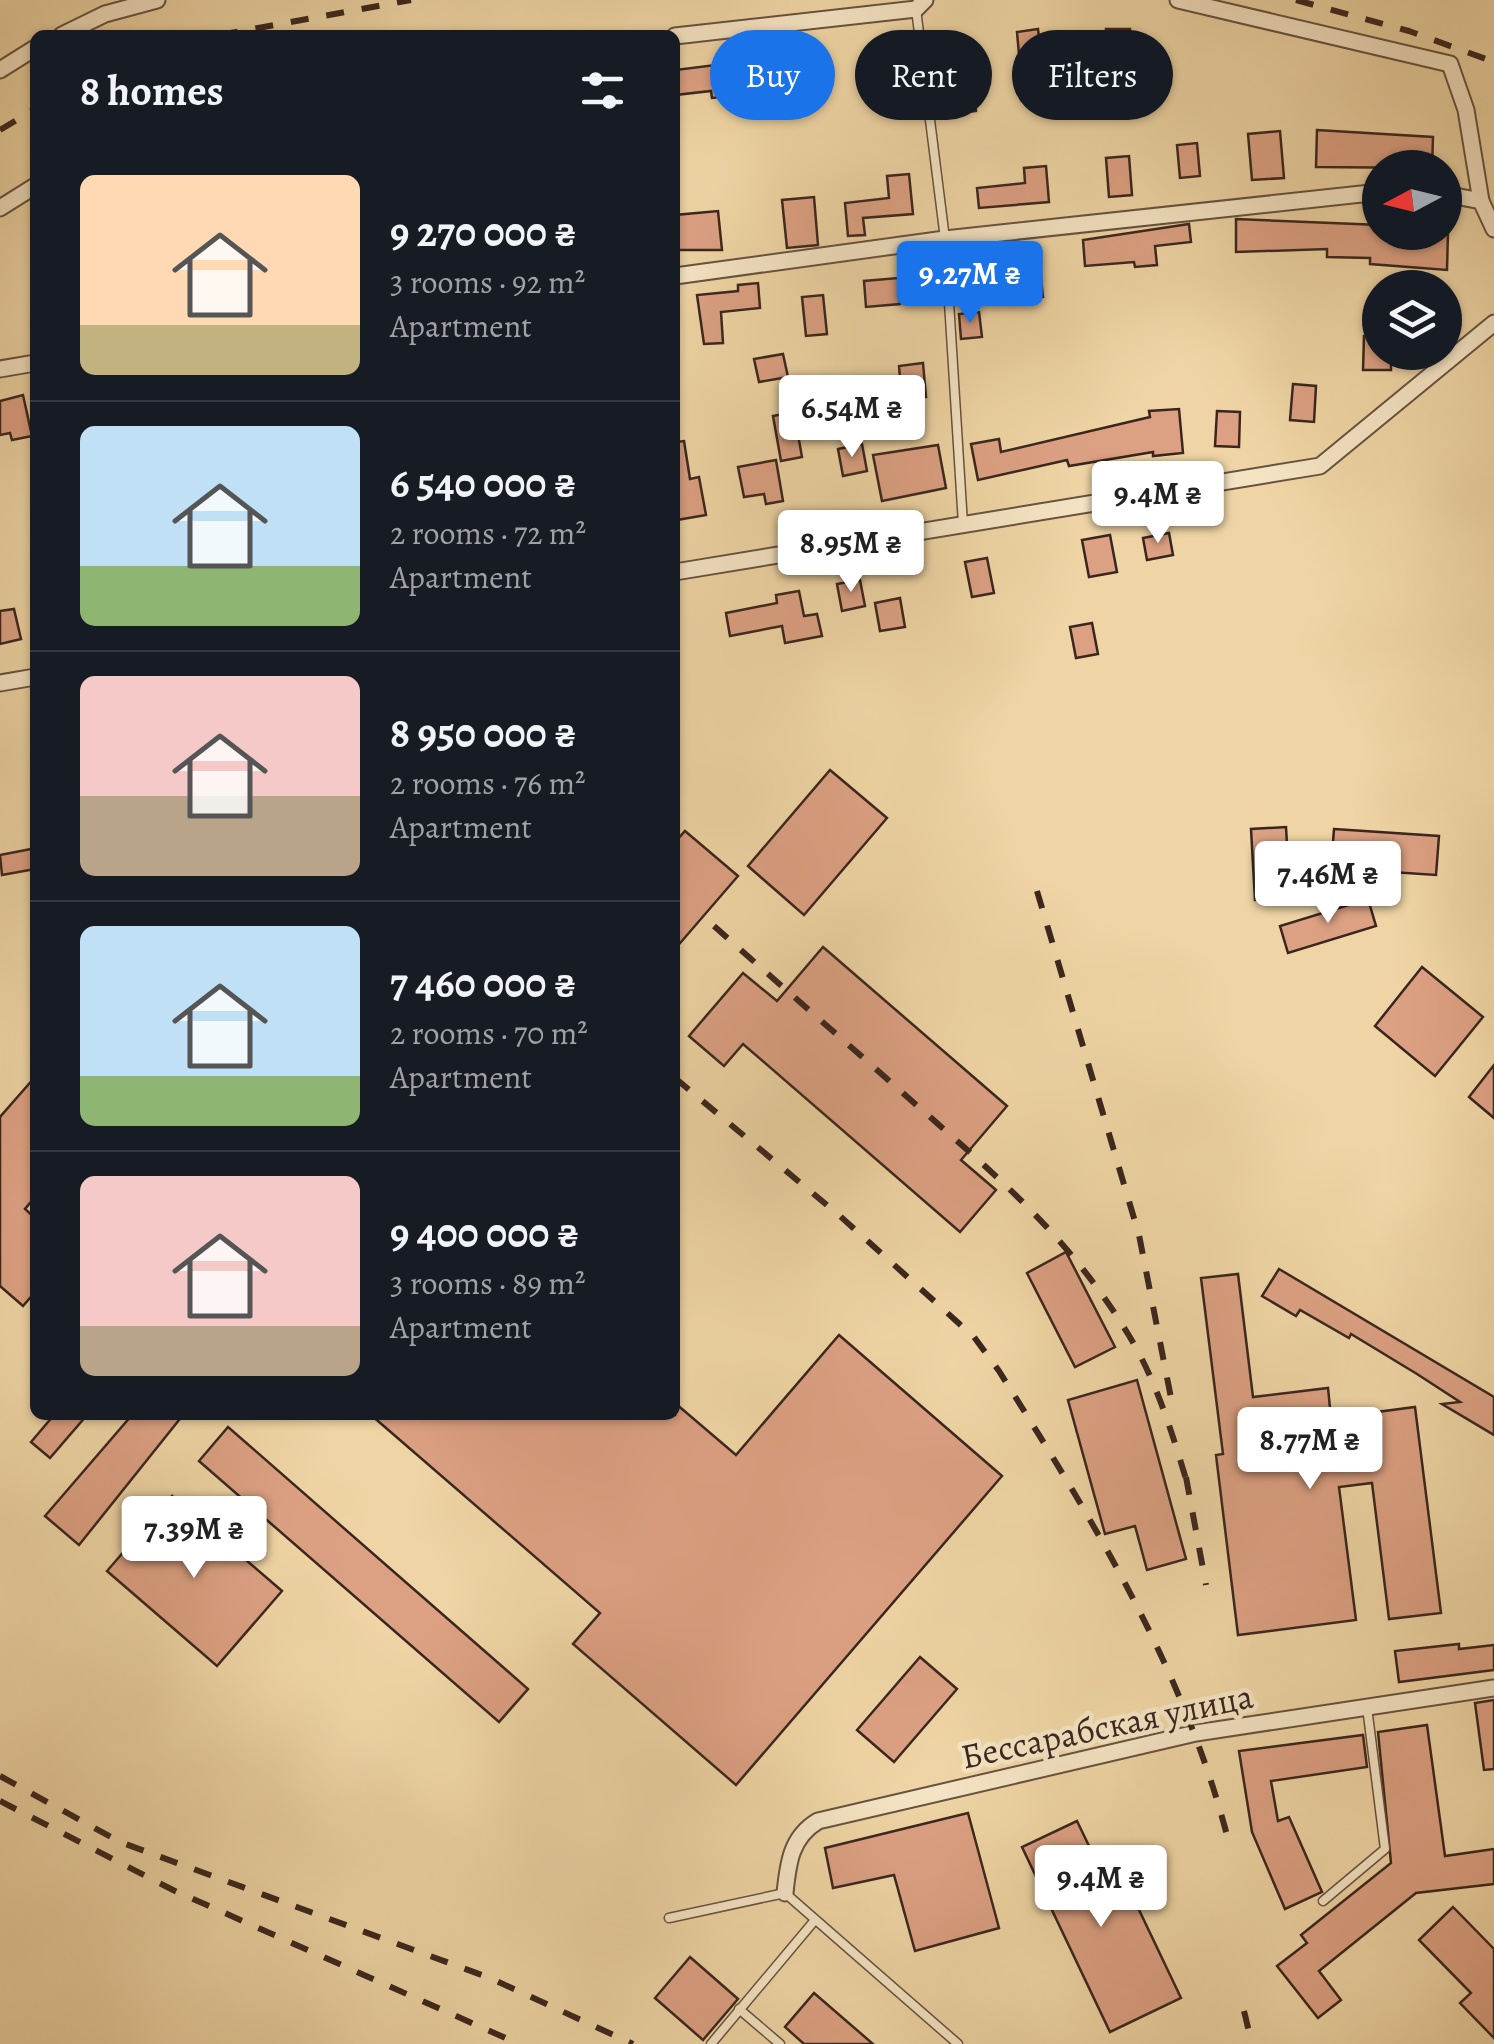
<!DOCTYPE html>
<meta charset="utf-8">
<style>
:root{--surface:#171b24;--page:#242831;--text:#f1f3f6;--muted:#9ea1a6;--line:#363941;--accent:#1a73e8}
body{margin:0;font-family:Alegreya,serif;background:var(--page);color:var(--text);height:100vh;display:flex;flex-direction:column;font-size:38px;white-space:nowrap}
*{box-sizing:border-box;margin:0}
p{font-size:32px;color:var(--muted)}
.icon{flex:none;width:55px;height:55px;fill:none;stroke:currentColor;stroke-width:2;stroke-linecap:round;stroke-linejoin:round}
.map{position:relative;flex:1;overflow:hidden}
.drawer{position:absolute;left:30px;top:30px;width:650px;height:1390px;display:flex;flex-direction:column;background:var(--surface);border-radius:15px;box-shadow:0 2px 8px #0004}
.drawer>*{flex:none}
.guide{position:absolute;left:710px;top:30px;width:632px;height:90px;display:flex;gap:20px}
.needle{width:65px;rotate:263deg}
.controls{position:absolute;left:1362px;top:150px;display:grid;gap:20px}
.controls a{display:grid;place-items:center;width:100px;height:100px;border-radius:50%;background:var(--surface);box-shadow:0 2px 8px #0004;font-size:50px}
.price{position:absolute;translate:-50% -85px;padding:0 22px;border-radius:10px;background:#fff;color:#222;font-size:32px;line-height:65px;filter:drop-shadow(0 2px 5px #0008)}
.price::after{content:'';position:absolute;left:50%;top:60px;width:30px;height:22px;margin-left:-15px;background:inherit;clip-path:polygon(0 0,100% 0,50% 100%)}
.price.on{background:var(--accent);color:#fff}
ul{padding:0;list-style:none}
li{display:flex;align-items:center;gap:30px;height:250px;padding:0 50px}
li+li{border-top:2px solid var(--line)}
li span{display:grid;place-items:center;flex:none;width:280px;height:200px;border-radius:15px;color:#555}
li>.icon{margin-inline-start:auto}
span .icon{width:120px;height:120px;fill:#fffc;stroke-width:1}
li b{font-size:42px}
h2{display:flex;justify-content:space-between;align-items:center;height:120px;padding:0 50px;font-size:42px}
.chip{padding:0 35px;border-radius:45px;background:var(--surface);box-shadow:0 2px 8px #0004;font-size:35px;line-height:90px}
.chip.on{background:var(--accent);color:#fff}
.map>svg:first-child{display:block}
.building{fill:#dca183;stroke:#3a261e;stroke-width:2.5}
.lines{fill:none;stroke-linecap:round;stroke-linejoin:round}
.lane-casing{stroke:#675240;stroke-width:11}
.street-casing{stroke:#675240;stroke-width:19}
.lane{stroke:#f5e4c4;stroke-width:8}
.street{stroke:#f5e4c4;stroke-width:15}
.rail{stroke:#3a261e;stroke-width:6;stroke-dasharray:18 18;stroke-linecap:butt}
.labels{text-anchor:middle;stroke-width:9;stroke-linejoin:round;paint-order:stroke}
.street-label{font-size:35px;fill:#3a261e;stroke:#f5e4c4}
</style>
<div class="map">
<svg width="1494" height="2044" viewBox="0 0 1494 2044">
<rect width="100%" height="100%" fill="#efd5a5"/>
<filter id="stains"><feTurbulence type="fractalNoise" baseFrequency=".002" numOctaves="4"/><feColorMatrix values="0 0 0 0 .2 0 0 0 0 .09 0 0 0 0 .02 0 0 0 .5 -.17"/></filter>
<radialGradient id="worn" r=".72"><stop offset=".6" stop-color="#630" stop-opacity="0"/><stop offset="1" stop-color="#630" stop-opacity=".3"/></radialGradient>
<g class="building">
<polygon points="1038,29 1042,64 1020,66 1017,32"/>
<rect x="1106" y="29" width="24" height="32"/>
<polygon points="968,39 976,111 952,114 942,42"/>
<polygon points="898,42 902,79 883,81 879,44"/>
<polygon points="826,52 829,83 808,85 804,54"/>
<polygon points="773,58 778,92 712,98 711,91 675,95 675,70"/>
<polygon points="1317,130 1433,137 1432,168 1316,167"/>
<polygon points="1280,131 1284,178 1252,180 1248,134"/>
<polygon points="1197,143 1200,176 1180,178 1177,145"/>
<polygon points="1129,156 1132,195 1109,197 1106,158"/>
<polygon points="1046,166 1049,202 979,208 977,188 1025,183 1024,168"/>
<polygon points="909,174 913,214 863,218 865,235 848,236 845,203 889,198 887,176"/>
<polygon points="814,197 818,245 787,248 782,200"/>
<polygon points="718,211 722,250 675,250 675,215"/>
<polygon points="1236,219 1380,225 1380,232 1448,232 1447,270 1370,264 1370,258 1327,257 1327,249 1236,252"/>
<polygon points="1189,224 1191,242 1155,246 1157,265 1135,267 1134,262 1085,266 1083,240"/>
<polygon points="1040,270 1043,297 1024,299 1021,272"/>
<polygon points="898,278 900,304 866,307 864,281"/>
<polygon points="758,283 760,308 721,312 723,343 704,344 697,295 738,291 738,285"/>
<polygon points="823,295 827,334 806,336 802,297"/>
<polygon points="979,312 982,337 961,339 959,314"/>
<polygon points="1364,336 1380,336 1380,352 1391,352 1391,370 1363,370"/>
<polygon points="783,354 788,377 759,382 754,359"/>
<polygon points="923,363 926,397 902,400 899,366"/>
<polygon points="1293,384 1316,386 1314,422 1290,420"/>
<polygon points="23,395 32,436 12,440 10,433 0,435 0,401"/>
<polygon points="1179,409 1183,453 1153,456 1153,452 1069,466 1067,460 978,480 971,444 999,439 1001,452 1150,417 1149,411"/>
<polygon points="1217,411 1240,412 1239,447 1215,446"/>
<polygon points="794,412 802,457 781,461 773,416"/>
<polygon points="684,441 690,479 699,477 706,515 677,520 675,442"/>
<polygon points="862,444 867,471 843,476 838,449"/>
<polygon points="938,445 946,488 882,501 873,455"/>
<polygon points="776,460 783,501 766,504 764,494 744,497 738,467"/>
<polygon points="1169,533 1173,555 1147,560 1143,538"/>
<polygon points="1110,535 1117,572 1089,577 1082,540"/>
<polygon points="987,558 994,593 972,597 965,562"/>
<polygon points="860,580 865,606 842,611 837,584"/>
<polygon points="799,591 804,616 817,614 822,636 785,643 782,626 730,636 726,613 777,603 776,595"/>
<polygon points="900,598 905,627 880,631 875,603"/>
<polygon points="14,609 21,639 0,644 0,611"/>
<polygon points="1092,623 1098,654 1076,658 1070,627"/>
<polygon points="830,770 887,818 804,915 748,866"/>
<polygon points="1286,827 1290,898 1255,900 1251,829"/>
<polygon points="1334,829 1439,836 1436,875 1331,868"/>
<polygon points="685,831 738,876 675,949 675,842"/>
<polygon points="31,849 35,869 2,875 0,855"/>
<polygon points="1368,899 1376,926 1288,953 1280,926"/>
<polygon points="823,947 1007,1106 961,1160 996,1190 960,1232 743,1044 724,1066 689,1036 743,973 777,1001"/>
<polygon points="1422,967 1483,1017 1435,1076 1375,1026"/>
<polygon points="1494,1065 1494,1118 1469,1097"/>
<polygon points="35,1077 35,1197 25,1209 35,1218 35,1292 23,1306 0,1286 0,1117"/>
<polygon points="1066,1252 1115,1347 1075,1367 1027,1273"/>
<polygon points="1279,1269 1494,1397 1494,1435 1442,1404 1460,1402 1417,1374 1351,1334 1349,1338 1300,1310 1296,1316 1262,1296"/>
<polygon points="1238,1274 1253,1397 1328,1388 1331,1418 1415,1407 1441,1613 1389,1619 1372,1483 1339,1487 1356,1620 1238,1635 1216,1455 1223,1454 1201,1278"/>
<polygon points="839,1335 1002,1476 736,1785 573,1644 600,1613 371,1415 675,1415 675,1403 736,1455"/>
<polygon points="1137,1380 1186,1559 1147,1570 1135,1526 1105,1534 1068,1400"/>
<polygon points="54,1415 87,1415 50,1458 31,1442"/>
<polygon points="132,1415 183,1415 79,1545 45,1516"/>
<polygon points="228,1427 528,1689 499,1722 199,1461"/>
<polygon points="172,1496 282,1591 217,1666 107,1571"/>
<polygon points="1459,1644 1459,1649 1494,1645 1494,1670 1399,1682 1395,1651"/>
<polygon points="920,1657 957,1689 894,1762 857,1730"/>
<polygon points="1494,1700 1494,1769 1484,1770 1475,1703"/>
<polygon points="1427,1725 1445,1856 1494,1849 1494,1884 1416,1893 1319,1971 1341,2000 1318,2018 1277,1966 1307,1943 1301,1935 1391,1863 1378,1732"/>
<polygon points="1363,1735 1367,1767 1271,1781 1278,1821 1289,1817 1322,1892 1285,1909 1252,1832 1239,1751"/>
<polygon points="968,1813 999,1928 915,1951 894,1875 833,1888 825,1848"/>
<polygon points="1077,1821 1114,1898 1130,1891 1181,1998 1110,2032 1022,1847"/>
<polygon points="1453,1907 1494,1949 1494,2038 1460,2003 1471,1993 1419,1940"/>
<polygon points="690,1957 738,1999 703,2040 655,1998"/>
<polygon points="814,1993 873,2044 804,2044 785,2027"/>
</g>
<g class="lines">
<defs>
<g id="lane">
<polyline points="916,9 945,239 963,524"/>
<polyline points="1323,1901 1385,1849 1367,1707"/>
<polyline points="669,1918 785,1893 958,2044"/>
<polyline points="739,2009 780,2044"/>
<polyline points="711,2044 815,1920"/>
</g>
<g id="street">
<polyline points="1178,0 1450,64 1466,110 1481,201"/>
<polyline points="62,35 105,14 157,0"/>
<polyline points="675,36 916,9 925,0"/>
<polyline points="0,70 35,48"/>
<polyline points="1445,194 1481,201 1494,229"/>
<polyline points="0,208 35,186"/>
<polyline points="675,276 945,239 1380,192"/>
<polyline points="0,369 35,363"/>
<polyline points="675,572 1320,466 1494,323"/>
<polyline points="0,683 35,677"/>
<path d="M785,1893C788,1863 791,1837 818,1821L1196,1733L1494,1688"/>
</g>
</defs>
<use href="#lane" class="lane-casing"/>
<use href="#street" class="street-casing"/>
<use href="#lane" class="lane"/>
<use href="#street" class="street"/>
<g class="rail">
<polyline points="1296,0 1409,31 1494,62"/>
<polyline points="220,35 411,0"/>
<polyline points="0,130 35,109"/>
<polyline points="1037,891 1139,1235 1173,1408"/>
<path d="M714,926C780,985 847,1043 913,1102C996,1175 1070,1238 1128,1334C1157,1381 1173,1436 1189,1489"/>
<path d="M675,1078L840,1216L974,1337L999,1371C1093,1520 1185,1670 1229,1843"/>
<polyline points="1186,1477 1206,1585"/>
<polyline points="0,1776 120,1842 490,1978 633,2044"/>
<polyline points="0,1801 173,1890 519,2044"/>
<polyline points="1244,2011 1252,2044"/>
</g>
</g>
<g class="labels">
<g class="street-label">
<text transform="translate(1107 1726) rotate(-12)" y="12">Бессарабская улица</text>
</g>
</g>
<rect width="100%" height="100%" filter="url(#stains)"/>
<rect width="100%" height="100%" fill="url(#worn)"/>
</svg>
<div class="controls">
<a><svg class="needle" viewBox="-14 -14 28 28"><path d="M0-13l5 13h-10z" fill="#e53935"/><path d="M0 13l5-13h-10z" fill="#9ea1a6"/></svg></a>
<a><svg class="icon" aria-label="layers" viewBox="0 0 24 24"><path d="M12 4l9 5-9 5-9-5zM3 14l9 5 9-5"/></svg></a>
</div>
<b class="price on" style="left:970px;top:326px">9.27M ₴</b>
<b class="price" style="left:852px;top:460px">6.54M ₴</b>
<b class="price" style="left:1158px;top:546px">9.4M ₴</b>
<b class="price" style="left:851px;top:595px">8.95M ₴</b>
<b class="price" style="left:1328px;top:926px">7.46M ₴</b>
<b class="price" style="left:1310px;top:1492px">8.77M ₴</b>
<b class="price" style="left:194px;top:1581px">7.39M ₴</b>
<b class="price" style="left:1101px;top:1930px">9.4M ₴</b>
<div class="guide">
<a class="chip on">Buy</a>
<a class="chip">Rent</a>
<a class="chip">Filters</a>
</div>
<section class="drawer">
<h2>8 homes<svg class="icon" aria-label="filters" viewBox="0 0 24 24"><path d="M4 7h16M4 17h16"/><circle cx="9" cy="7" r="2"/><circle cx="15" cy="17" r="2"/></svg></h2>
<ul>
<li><span style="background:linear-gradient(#ffd9b3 75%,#c2b280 0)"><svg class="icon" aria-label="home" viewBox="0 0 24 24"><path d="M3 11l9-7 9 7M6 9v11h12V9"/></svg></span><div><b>9 270 000 ₴</b><p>3 rooms · 92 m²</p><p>Apartment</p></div></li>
<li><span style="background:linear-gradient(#bfe0f5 70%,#8fb573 0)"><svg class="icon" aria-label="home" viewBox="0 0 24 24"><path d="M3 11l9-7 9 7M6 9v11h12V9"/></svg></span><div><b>6 540 000 ₴</b><p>2 rooms · 72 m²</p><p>Apartment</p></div></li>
<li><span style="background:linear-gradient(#f6c9c9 60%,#b9a48a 0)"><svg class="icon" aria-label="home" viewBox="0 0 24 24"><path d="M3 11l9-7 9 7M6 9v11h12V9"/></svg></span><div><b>8 950 000 ₴</b><p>2 rooms · 76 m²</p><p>Apartment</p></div></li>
<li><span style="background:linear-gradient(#bfe0f5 75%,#8fb573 0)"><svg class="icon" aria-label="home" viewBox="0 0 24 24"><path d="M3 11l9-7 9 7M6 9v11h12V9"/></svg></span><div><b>7 460 000 ₴</b><p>2 rooms · 70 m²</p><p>Apartment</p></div></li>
<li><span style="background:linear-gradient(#f6c9c9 75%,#b9a48a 0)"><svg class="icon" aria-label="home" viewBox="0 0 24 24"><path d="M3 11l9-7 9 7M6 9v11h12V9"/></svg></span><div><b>9 400 000 ₴</b><p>3 rooms · 89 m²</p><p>Apartment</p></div></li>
</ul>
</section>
</div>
